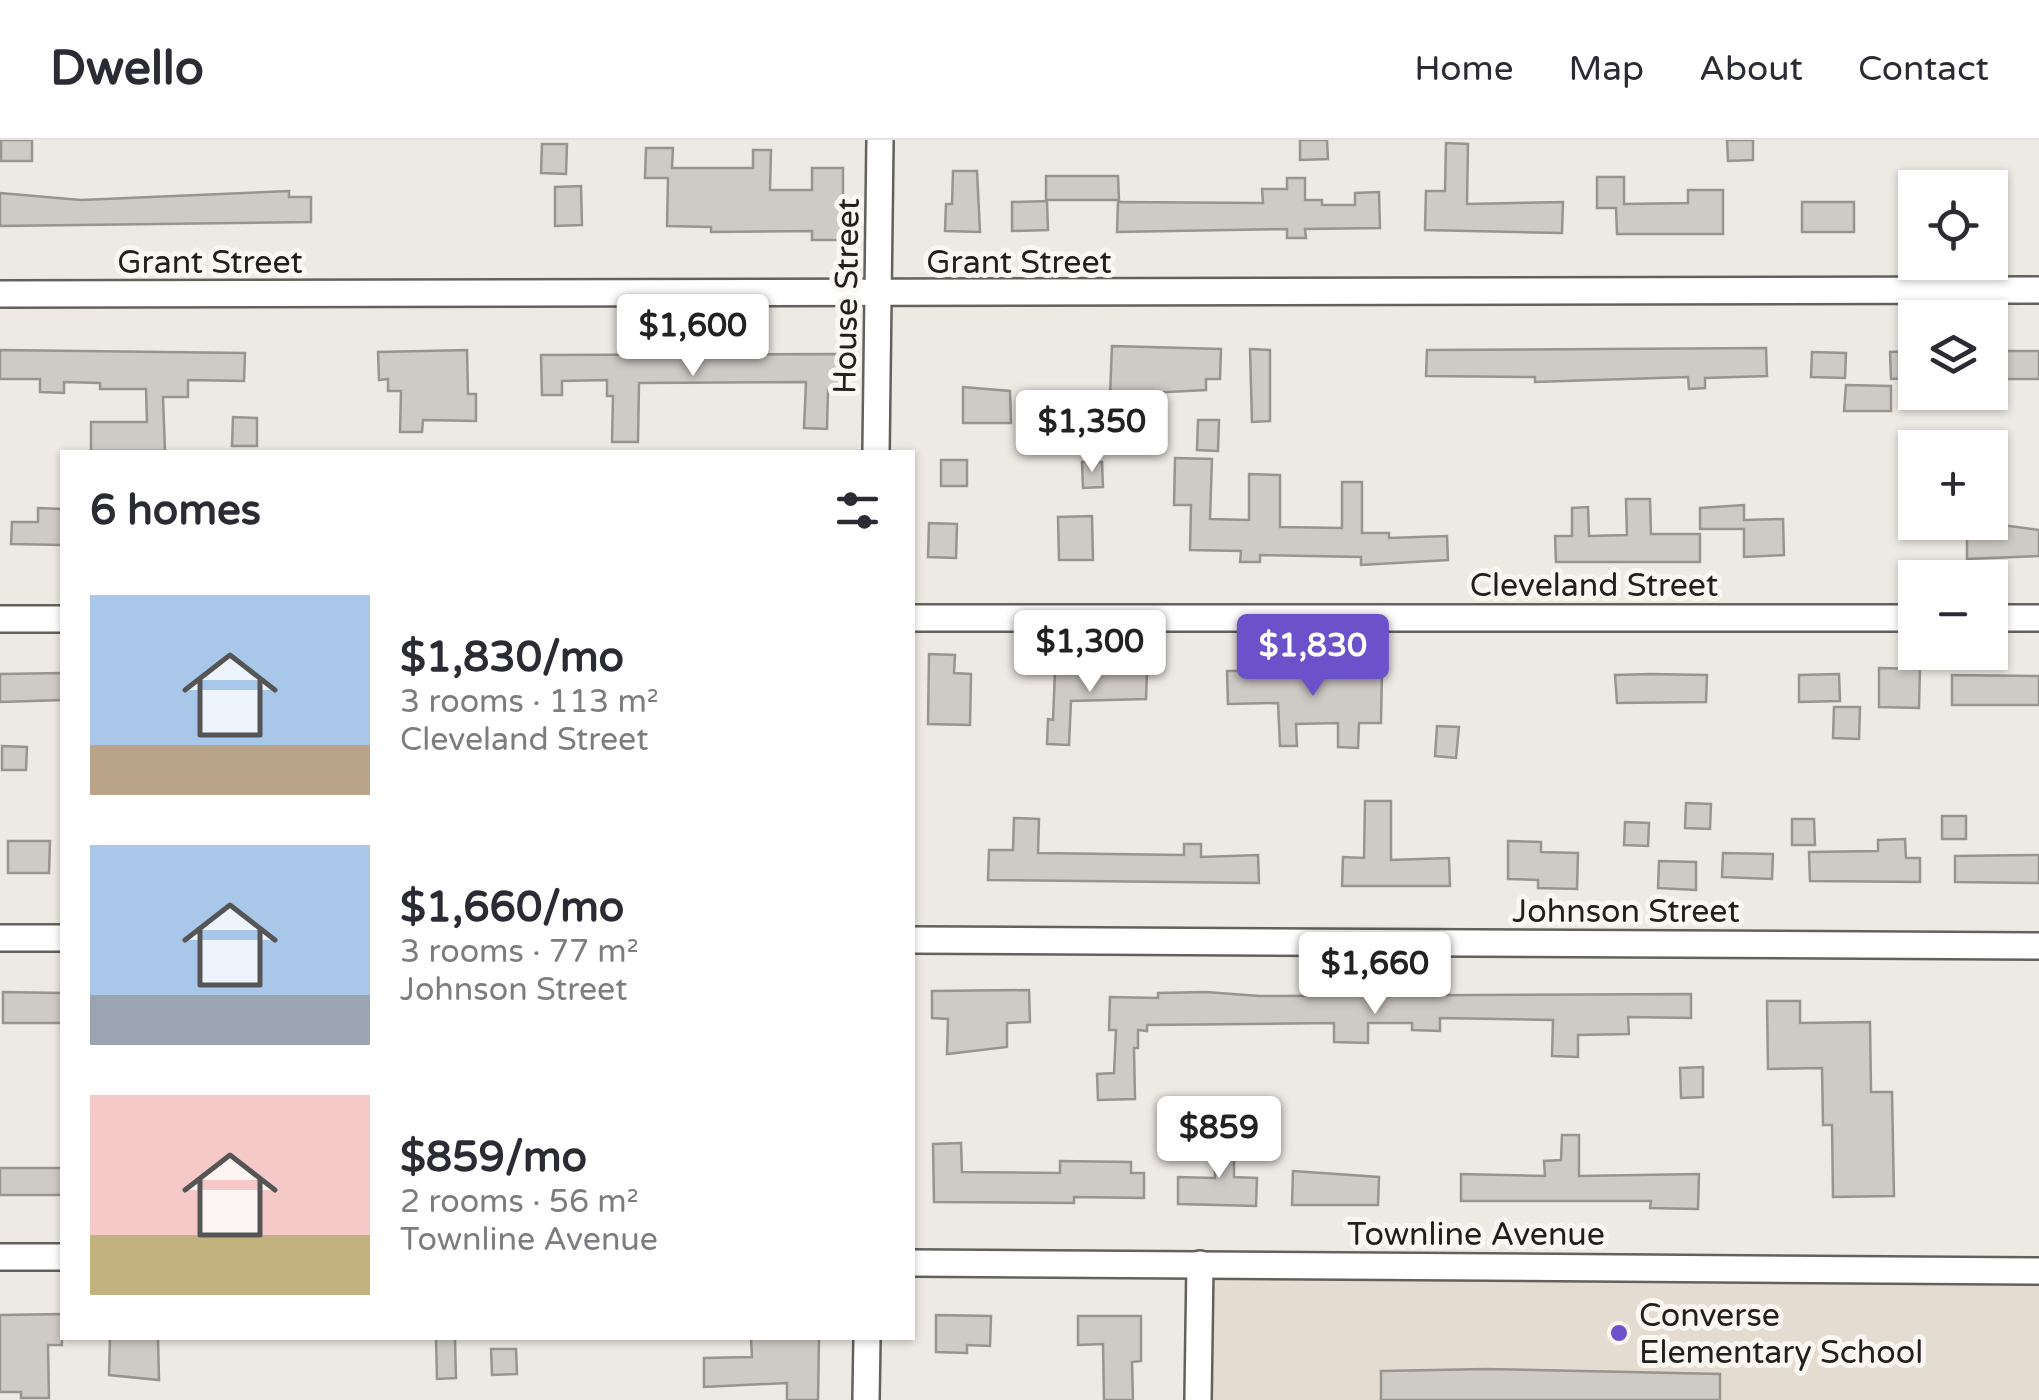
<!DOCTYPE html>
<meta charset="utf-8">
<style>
:root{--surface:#fff;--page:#f7f7f7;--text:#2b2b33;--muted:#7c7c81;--line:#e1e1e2;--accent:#6b52cb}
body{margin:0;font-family:"Varela Round",sans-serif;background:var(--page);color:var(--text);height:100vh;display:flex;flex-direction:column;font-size:38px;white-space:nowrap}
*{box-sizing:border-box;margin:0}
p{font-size:32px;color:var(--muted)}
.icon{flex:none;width:55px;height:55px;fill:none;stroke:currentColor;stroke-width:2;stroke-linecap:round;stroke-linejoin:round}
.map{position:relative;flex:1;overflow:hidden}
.sheet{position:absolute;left:60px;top:310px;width:855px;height:890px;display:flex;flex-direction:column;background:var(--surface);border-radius:0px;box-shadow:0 2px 8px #0004}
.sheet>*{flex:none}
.tools{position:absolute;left:1898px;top:30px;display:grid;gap:20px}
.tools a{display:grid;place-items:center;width:110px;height:110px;border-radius:0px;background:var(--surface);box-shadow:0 2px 8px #0004;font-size:50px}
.price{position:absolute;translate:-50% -85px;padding:0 22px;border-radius:10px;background:#fff;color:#222;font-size:32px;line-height:65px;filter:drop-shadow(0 2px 5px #0008)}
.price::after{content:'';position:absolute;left:50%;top:60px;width:30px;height:22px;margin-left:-15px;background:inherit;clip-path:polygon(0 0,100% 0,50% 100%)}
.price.on{background:var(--accent);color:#fff}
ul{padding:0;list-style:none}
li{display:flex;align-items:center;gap:30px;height:250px;padding:0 30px}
li span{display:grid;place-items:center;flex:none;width:280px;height:200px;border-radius:0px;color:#555}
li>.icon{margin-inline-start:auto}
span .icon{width:120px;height:120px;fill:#fffc;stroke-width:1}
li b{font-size:42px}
h2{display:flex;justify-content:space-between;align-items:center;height:120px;padding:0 30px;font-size:42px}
header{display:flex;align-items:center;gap:60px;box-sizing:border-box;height:140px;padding:0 50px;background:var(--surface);border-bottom:2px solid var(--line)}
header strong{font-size:48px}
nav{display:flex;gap:55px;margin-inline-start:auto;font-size:35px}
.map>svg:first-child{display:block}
.built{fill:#e4dcd0}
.building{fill:#cecac5;stroke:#98948f;stroke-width:2.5}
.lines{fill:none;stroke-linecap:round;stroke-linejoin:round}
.minor-casing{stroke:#64615c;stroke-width:30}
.minor{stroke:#fff;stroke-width:25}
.poi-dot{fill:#6b52cb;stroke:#faf6f1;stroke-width:4}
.labels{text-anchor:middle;stroke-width:10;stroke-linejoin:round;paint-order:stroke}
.street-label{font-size:32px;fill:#21201e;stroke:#faf6f1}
.poi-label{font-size:32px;fill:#21201e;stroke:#faf6f1;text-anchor:start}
</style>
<header>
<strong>Dwello</strong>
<nav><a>Home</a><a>Map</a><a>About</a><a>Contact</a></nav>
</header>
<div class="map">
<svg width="2039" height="1260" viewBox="0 0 2039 1260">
<rect width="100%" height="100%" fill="#ede9e3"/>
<polygon class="built" points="1200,1124 2039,1126 2039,1260 1198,1260"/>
<g class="building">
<rect x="1" y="0" width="31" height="21"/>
<polygon points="1300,0 1327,0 1328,19 1300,20"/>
<polygon points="1727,0 1753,0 1753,20 1728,21"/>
<polygon points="1446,3 1468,4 1467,64 1563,62 1562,93 1425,90 1426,51 1445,51"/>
<polygon points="542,4 567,4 566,34 541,33"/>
<polygon points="646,8 673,8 672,28 753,28 753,10 771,10 770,50 812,50 812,28 843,28 843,100 812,100 812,91 711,92 711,87 667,86 668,38 645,38"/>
<polygon points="953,31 977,31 980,92 945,91 946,64 952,64"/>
<polygon points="1046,36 1118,36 1119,60 1046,60"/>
<polygon points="1597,37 1624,37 1624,64 1688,63 1688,50 1723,50 1723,94 1617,94 1616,68 1597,68"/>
<polygon points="1287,38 1305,38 1305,60 1322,60 1322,65 1355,65 1355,53 1379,52 1380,88 1305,89 1306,98 1287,98 1287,89 1117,92 1118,62 1263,63 1262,49 1287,49"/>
<polygon points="581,46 582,85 555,86 555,47"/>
<polygon points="289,51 289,57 311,57 311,82 0,86 0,53 81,60"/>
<polygon points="1047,61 1048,90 1012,91 1012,62"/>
<rect x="1802" y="62" width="52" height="30"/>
<polygon points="1112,206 1221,209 1220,239 1206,239 1206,250 1110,255"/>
<polygon points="1766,208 1767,236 1705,238 1705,248 1689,249 1688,237 1535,242 1535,237 1426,236 1427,210"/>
<polygon points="1250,209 1270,210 1270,281 1252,282"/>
<polygon points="0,210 245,213 244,241 188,240 188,257 163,257 165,311 91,311 91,282 147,282 146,249 100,249 100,243 64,242 64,253 40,252 40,239 0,239"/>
<polygon points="467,210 468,254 476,254 476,281 423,280 422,292 400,292 401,251 388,251 388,239 379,240 378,212"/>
<polygon points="1915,211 1915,238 1891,239 1890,212"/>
<rect x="1990" y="211" width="49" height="28"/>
<polygon points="1812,212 1846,213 1845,238 1811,237"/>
<polygon points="840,214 842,249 828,250 827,289 804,288 806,242 639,243 638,302 612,302 613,256 607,256 607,240 562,241 562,255 542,255 541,215"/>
<polygon points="1846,245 1891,246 1891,271 1844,271"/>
<polygon points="963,247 1010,251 1011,283 963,283"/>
<polygon points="233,277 257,278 257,306 232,306"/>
<polygon points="1198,280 1219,280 1218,311 1197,310"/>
<polygon points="1175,318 1212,319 1210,379 1249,380 1249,334 1280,335 1280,387 1342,388 1342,342 1362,342 1362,393 1389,393 1389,398 1447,396 1448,420 1361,425 1361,417 1260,415 1260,422 1240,422 1241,411 1190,410 1191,365 1174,365"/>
<rect x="941" y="320" width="26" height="26"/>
<polygon points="1082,322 1102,322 1103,347 1083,348"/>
<polygon points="1626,359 1650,359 1651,394 1700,394 1700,422 1556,422 1555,396 1572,396 1572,368 1588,367 1589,396 1627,395"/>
<polygon points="1744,365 1744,380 1783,379 1784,415 1744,417 1744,389 1700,389 1700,368"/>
<polygon points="38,368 62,369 62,405 11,404 12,382 38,382"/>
<polygon points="1092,376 1093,420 1059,420 1058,377"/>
<polygon points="1979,382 2039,390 2039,416 1967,419 1967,392 1979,392"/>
<polygon points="929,383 957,384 956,418 928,417"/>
<polygon points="929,514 955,515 954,533 971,534 970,585 928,584"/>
<polygon points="1879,528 1920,529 1919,568 1879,567"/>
<polygon points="1322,530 1382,531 1381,583 1359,583 1358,608 1338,607 1338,583 1296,584 1297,606 1280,606 1278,563 1228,564 1227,531"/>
<polygon points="1055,531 1147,532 1146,559 1071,561 1069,605 1047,604 1048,579 1053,580"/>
<polygon points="62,533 62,560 0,562 0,534"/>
<polygon points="1650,534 1707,535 1706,562 1617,563 1615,535"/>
<polygon points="1839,534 1840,561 1799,562 1799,535"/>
<polygon points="1952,535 2039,536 2039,565 1952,565"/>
<polygon points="1834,567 1860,567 1859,599 1833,598"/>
<polygon points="1437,586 1459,587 1456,618 1435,616"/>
<polygon points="2,606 27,607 26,630 2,630"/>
<polygon points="1365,661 1391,661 1391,720 1449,718 1450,746 1342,746 1343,717 1364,718"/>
<polygon points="1686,663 1711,664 1710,689 1685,688"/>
<rect x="1942" y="676" width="24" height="23"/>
<polygon points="1014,678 1039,679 1038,713 1184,715 1184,704 1201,704 1201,717 1258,715 1259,743 988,740 989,710 1013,710"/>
<polygon points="1792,679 1814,679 1815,705 1792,705"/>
<polygon points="1625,682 1649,683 1648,706 1624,705"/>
<polygon points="1905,699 1906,718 1920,718 1920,742 1810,741 1809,712 1878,711 1878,700"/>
<polygon points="8,701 50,701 49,733 8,733"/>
<polygon points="1508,701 1541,702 1541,712 1578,713 1577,749 1538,748 1538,740 1508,739"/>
<polygon points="1723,713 1773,714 1772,739 1722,737"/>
<polygon points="2039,715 2039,743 1955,742 1955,716"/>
<polygon points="1659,721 1696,722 1696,750 1658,748"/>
<polygon points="1029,850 1030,882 1007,883 1007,907 947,914 948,879 932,878 932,851"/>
<polygon points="3,852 62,853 62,883 3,883"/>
<polygon points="1206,852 1260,856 1691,854 1691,878 1628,877 1629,894 1578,895 1578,917 1552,916 1553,880 1440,878 1440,891 1412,890 1412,883 1368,883 1368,903 1334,902 1334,883 1147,885 1147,891 1138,890 1138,908 1134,908 1135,959 1098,960 1097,934 1114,933 1116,890 1109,890 1110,857 1158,858 1158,853"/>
<polygon points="1767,861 1800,861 1800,883 1870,882 1871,952 1892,952 1894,1056 1833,1057 1832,985 1823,985 1822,928 1768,929"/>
<polygon points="1703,927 1703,957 1681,958 1680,928"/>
<polygon points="1214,995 1234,995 1234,1037 1257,1038 1256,1066 1178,1064 1178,1037 1215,1038"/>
<polygon points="1562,995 1579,995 1579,1036 1699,1034 1698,1069 1650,1068 1651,1061 1461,1061 1461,1034 1545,1036 1544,1021 1561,1020"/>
<polygon points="961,1003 962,1032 1060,1033 1060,1021 1131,1022 1131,1033 1144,1033 1144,1058 1074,1057 1074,1063 934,1062 933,1004"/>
<rect x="0" y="1028" width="62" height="27"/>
<polygon points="1293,1031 1379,1037 1378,1065 1292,1065"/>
<polygon points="62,1174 62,1205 48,1205 49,1258 21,1258 21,1252 0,1252 0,1175"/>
<polygon points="936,1175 991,1176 990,1206 967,1205 967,1213 936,1212"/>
<polygon points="1078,1176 1141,1176 1141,1221 1132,1222 1133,1260 1104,1260 1103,1204 1078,1205"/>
<polygon points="110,1198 158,1198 159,1240 109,1235"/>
<polygon points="436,1198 455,1198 456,1238 437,1239"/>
<polygon points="751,1198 819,1198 818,1260 787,1260 787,1243 704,1247 704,1218 752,1217"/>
<polygon points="491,1209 516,1209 517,1234 492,1235"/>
<polygon points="1486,1229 1720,1234 1720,1260 1381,1260 1381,1231"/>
</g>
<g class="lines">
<defs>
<g id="minor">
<polyline points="0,154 2039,150"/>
<polyline points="876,312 880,0"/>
<polyline points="912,478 1915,478"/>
<polyline points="1990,478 2039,478"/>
<polyline points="0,479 62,479"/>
<polyline points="0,798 62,798"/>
<polyline points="912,800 2039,806"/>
<polyline points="0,1117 62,1117"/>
<polyline points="912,1123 2039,1131"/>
<polyline points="866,1260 867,1198"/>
<polyline points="1198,1260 1200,1124"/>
</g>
</defs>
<use href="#minor" class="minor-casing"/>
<use href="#minor" class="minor"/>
</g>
<circle class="poi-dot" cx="1619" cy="1193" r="10"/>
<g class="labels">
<g class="street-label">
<text x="210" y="133">Grant Street</text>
<text x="1019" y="133">Grant Street</text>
<text transform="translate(846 156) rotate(-89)" y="11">House Street</text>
<text x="1594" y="456">Cleveland Street</text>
<text x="1626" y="782">Johnson Street</text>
<text x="1476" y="1105">Townline Avenue</text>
</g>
<g class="poi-label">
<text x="1639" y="1186">Converse<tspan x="1639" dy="37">Elementary School</tspan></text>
</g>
</g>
</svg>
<div class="tools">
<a><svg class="icon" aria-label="locate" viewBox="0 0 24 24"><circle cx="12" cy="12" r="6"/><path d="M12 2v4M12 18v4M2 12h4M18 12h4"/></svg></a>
<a><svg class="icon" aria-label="layers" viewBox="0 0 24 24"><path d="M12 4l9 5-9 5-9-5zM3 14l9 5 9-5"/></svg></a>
<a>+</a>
<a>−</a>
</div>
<b class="price" style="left:693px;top:239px">$1,600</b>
<b class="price" style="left:1092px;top:335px">$1,350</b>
<b class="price" style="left:1090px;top:555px">$1,300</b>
<b class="price on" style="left:1313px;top:559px">$1,830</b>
<b class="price" style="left:1375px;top:877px">$1,660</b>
<b class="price" style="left:1219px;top:1041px">$859</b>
<section class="sheet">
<h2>6 homes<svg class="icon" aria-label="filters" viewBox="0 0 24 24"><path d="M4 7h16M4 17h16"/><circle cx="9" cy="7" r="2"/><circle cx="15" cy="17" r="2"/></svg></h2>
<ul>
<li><span style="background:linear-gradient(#a9c7e8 75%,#b9a48a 0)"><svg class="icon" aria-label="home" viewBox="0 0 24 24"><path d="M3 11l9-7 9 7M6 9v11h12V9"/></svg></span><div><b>$1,830/mo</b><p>3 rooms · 113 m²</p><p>Cleveland Street</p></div></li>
<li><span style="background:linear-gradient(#a9c7e8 75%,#9aa5b1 0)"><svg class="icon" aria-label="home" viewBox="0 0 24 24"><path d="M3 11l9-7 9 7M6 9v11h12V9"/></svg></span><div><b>$1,660/mo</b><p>3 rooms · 77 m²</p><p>Johnson Street</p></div></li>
<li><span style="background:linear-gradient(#f6c9c9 70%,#c2b280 0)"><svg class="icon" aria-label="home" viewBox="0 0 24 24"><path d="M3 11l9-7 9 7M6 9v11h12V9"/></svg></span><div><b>$859/mo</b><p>2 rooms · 56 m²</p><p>Townline Avenue</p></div></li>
</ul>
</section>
</div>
